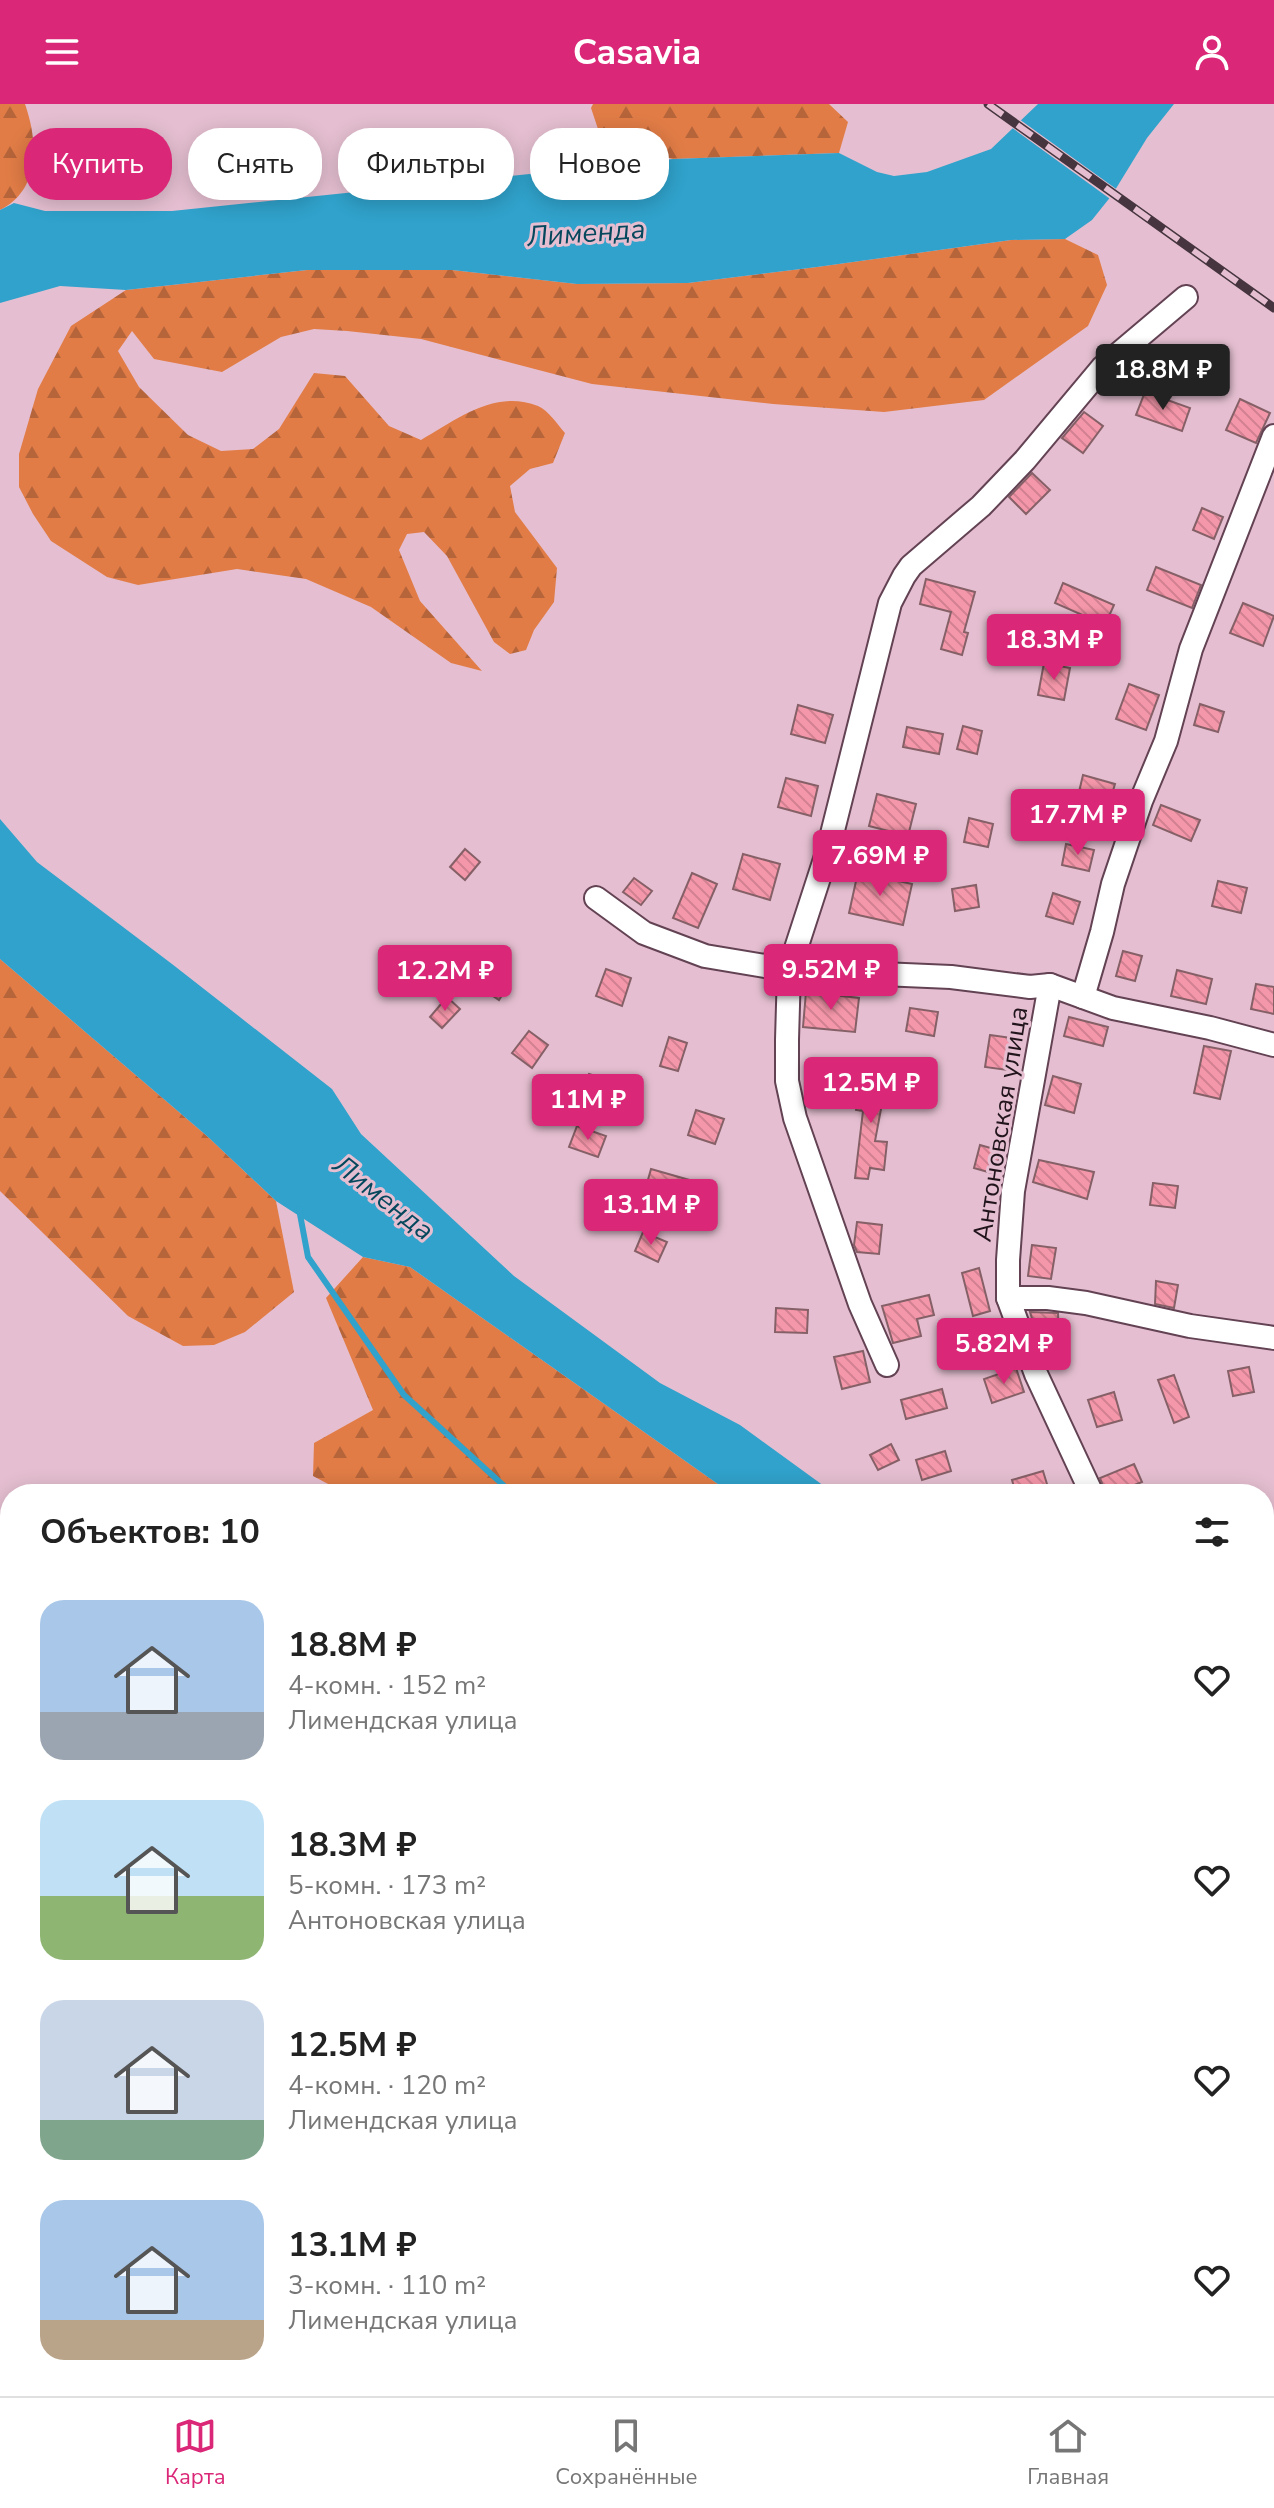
<!DOCTYPE html>
<html lang="ru">
<meta charset="utf-8">
<style>
:root{--surface:#fff;--page:#f6f6f6;--text:#222;--muted:#767676;--line:#e0e0e0;--accent:#db2777}
body{margin:0;font-family:"Nunito Sans",sans-serif;background:var(--page);color:var(--text);height:100vh;display:flex;flex-direction:column;font-size:30px;white-space:nowrap}
*{box-sizing:border-box;margin:0}
p{font-size:26px;color:var(--muted)}
.icon{flex:none;width:44px;height:44px;fill:none;stroke:currentColor;stroke-width:2;stroke-linecap:round;stroke-linejoin:round}
.map{position:relative;flex:1;overflow:hidden}
.details{position:absolute;left:0px;top:1380px;width:1274px;height:912px;display:flex;flex-direction:column;background:var(--surface);border-radius:32px 32px 0 0;box-shadow:0 4px 20px #0003}
.details>*{flex:none}
.hud{position:absolute;left:24px;top:24px;width:800px;height:72px;display:flex;gap:16px}
.price{position:absolute;translate:-50% -68px;padding:0 18px;border-radius:8px;background:var(--accent);color:#fff;font-size:26px;line-height:52px;filter:drop-shadow(0 2px 4px #0008)}
.price::after{content:'';position:absolute;left:50%;top:48px;width:24px;height:18px;margin-left:-12px;background:inherit;clip-path:polygon(0 0,100% 0,50% 100%)}
.price.active{background:#222;color:#fff}
ul{padding:0;list-style:none}
li{display:flex;align-items:center;gap:24px;height:200px;padding:0 40px}
li span{display:grid;place-items:center;flex:none;width:224px;height:160px;border-radius:24px;color:#555}
li>.icon{margin-inline-start:auto}
span .icon{width:96px;height:96px;fill:#fffc;stroke-width:1}
li b{font-size:34px}
h2{display:flex;justify-content:space-between;align-items:center;height:96px;padding:0 40px;font-size:34px}
.pill{padding:0 28px;border-radius:32px;background:var(--surface);box-shadow:0 4px 20px #0003;font-size:28px;line-height:72px}
.pill.active{background:var(--accent);color:#fff}
header{display:flex;justify-content:space-between;align-items:center;height:104px;padding:0 40px;background:var(--accent);color:#fff;font-size:36px;font-weight:700}
.tabs{display:flex;justify-content:space-around;align-items:center;height:112px;border-top:2px solid var(--line);background:var(--surface);font-size:22px;color:var(--muted)}
.tabs a{display:grid;justify-items:center;gap:4px}
.tabs .active{color:var(--accent)}
.map>svg:first-child{display:block}
.forest{fill:url(#forest-firs)}
.water{fill:#30a2cb}
.pier{fill:#e5bfd1}
.lines{fill:none;stroke-linecap:round;stroke-linejoin:round}
.stream{stroke:#30a2cb;stroke-width:6}
.building{fill:url(#building-back-hatch);stroke:#866067;stroke-width:2}
.street-casing{stroke:#624253;stroke-width:26}
.street{stroke:#fff;stroke-width:22}
.rail-casing{stroke:#46353e;stroke-width:9}
.rail{stroke:#e5bfd1;stroke-width:6;stroke-dasharray:18;stroke-linecap:butt}
.labels{text-anchor:middle;stroke-width:6;stroke-linejoin:round;paint-order:stroke}
.street-label{font-size:26px;fill:#21141b;stroke:#e5bfd1}
.water-label{font-size:28px;font-style:italic;fill:#05475c;stroke:#e5bfd1}
</style>
<header><svg class="icon" aria-label="menu" viewBox="0 0 24 24"><path d="M4 6h16M4 12h16M4 18h16"/></svg>Casavia<svg class="icon" aria-label="person" viewBox="0 0 24 24"><circle cx="12" cy="8" r="4"/><path d="M4 21q1-7 8-7t8 7"/></svg></header>
<div class="map">
<svg width="1274" height="2292" viewBox="0 0 1274 2292">
<defs>
<pattern id="forest-firs" width="22" height="20" patternUnits="userSpaceOnUse" patternTransform="scale(2)"><rect width="22" height="20" fill="#e17c46"/><path d="M5 1l3.5 6h-7zM16 11l3.5 6h-7z" fill="#b6643a"/></pattern>
<pattern id="building-back-hatch" width="6" height="6" patternUnits="userSpaceOnUse" patternTransform="scale(2)"><rect width="6" height="6" fill="#f597aa"/><path d="M-1 5l2 2M0 0l6 6M5-1l2 2" fill="none" stroke="#d28192"/></pattern>
</defs>
<rect width="100%" height="100%" fill="#e5bfd1"/>
<g class="forest">
<path d="M0,0H25C38,38 41,85 0,106Z"/>
<polygon points="593,0 829,0 848,18 839,49 673,55 602,37 591,4"/>
<path d="M1065,135L1098,151L1107,181L1088,222L984,296L884,308L773,300L592,280L421,235L347,227L314,225L281,233L222,268L154,255L132,227L118,247L139,283L188,331L221,347L253,345L279,325L314,269L345,272L389,322L421,336C457,315 495,285 538,302C548,306 558,321 565,329L553,359L530,365L510,382L515,408L557,464L554,498L534,526L526,546L510,550L494,538L447,452L424,428L407,430L399,446L420,497L482,567L451,559L371,503L306,475L237,465L138,481L107,473L51,437L33,410L19,383V350L38,285L71,222L126,186L307,166H452L577,180L688,179L817,163L1011,136Z"/>
<polygon points="0,855 207,1032 276,1097 294,1188 245,1228 214,1241 183,1242 128,1212 0,1087"/>
<polygon points="363,1153 410,1163 732,1390 347,1390 313,1372 314,1339 373,1306 326,1194"/>
<path d="M3,1955L10,1956V2021C0,2006 0,1974 3,1955Z"/>
<polygon points="10,2166 10,2282 82,2282 82,2292 0,2292 0,2169"/>
<polygon points="799,2282 1058,2282 1057,2292 799,2292"/>
</g>
<g class="water">
<polygon points="1038,0 1174,0 1147,34 1112,91 1092,116 1065,135 1011,136 817,163 688,179 577,180 452,166 307,166 126,186 60,182 0,199 0,106 14,99 45,107 172,107 673,55 839,49 877,68 894,72 927,68 991,45"/>
<polygon points="0,715 37,758 172,860 332,985 361,1030 514,1172 660,1279 740,1321 835,1390 732,1390 410,1163 363,1153 276,1097 207,1032 0,855"/>
<polygon points="0,1740 10,1758 10,1847 0,1848"/>
<polygon points="1058,2282 1195,2282 1197,2292 1057,2292"/>
</g>
<polygon class="pier" points="1019,15 1119,87 1113,97 1011,23"/>
<g class="lines">
<polyline class="stream" points="299,1105 308,1153 404,1291 513,1390"/>
</g>
<g class="building">
<polygon points="1145,288 1190,304 1182,327 1136,311"/>
<polygon points="1240,295 1270,309 1256,339 1226,326"/>
<polygon points="1084,308 1103,322 1083,349 1062,334"/>
<polygon points="1032,369 1050,386 1026,410 1009,393"/>
<polygon points="1202,404 1223,413 1214,435 1193,426"/>
<polygon points="1156,463 1201,481 1192,504 1147,486"/>
<polygon points="926,475 975,488 964,528 968,529 962,551 941,545 951,508 920,500"/>
<polygon points="1063,479 1114,501 1105,521 1055,499"/>
<polygon points="1243,499 1274,512 1263,542 1230,529"/>
<polygon points="1044,559 1070,564 1064,596 1038,591"/>
<polygon points="1129,580 1159,591 1146,626 1116,615"/>
<polygon points="1200,600 1224,608 1218,628 1194,621"/>
<polygon points="798,601 833,611 825,639 791,630"/>
<polygon points="963,622 982,627 977,650 957,645"/>
<polygon points="907,623 943,630 939,650 903,643"/>
<polygon points="1083,671 1115,680 1109,700 1078,692"/>
<polygon points="786,674 818,682 811,712 778,703"/>
<polygon points="877,690 916,700 908,732 869,722"/>
<polygon points="1161,701 1200,716 1191,737 1153,721"/>
<polygon points="969,714 993,720 988,743 964,738"/>
<polygon points="1066,740 1094,746 1089,767 1062,761"/>
<polygon points="465,745 480,758 465,776 450,763"/>
<polygon points="743,750 780,760 770,796 733,785"/>
<polygon points="858,768 912,780 903,821 849,809"/>
<polygon points="692,769 717,780 698,824 673,814"/>
<polygon points="634,774 652,787 641,801 623,788"/>
<polygon points="1218,777 1247,784 1241,809 1212,802"/>
<polygon points="976,781 979,803 955,807 952,785"/>
<polygon points="1053,789 1080,798 1073,820 1046,812"/>
<polygon points="1123,847 1142,852 1135,877 1116,872"/>
<polygon points="606,865 631,874 622,902 596,892"/>
<polygon points="1177,866 1212,875 1206,900 1171,892"/>
<polygon points="492,867 510,878 499,896 481,884"/>
<polygon points="1256,880 1274,883 1274,910 1251,905"/>
<polygon points="806,888 859,894 855,928 803,923"/>
<polygon points="447,893 460,905 442,924 430,913"/>
<polygon points="910,904 938,908 934,932 906,927"/>
<polygon points="1069,913 1108,923 1103,942 1064,932"/>
<polygon points="529,927 548,941 532,964 512,949"/>
<polygon points="990,931 1012,934 1007,966 985,963"/>
<polygon points="669,933 687,939 678,967 660,962"/>
<polygon points="1204,942 1231,947 1220,995 1194,989"/>
<polygon points="863,968 887,973 875,1037 887,1038 884,1066 870,1064 868,1075 855,1074 863,1007 856,1006"/>
<polygon points="589,970 611,977 603,998 581,989"/>
<polygon points="1053,972 1081,980 1074,1009 1045,1001"/>
<polygon points="696,1006 724,1015 715,1040 688,1031"/>
<polygon points="577,1022 606,1032 598,1053 569,1043"/>
<polygon points="980,1041 1001,1047 995,1070 974,1064"/>
<polygon points="1039,1056 1094,1068 1087,1095 1033,1078"/>
<polygon points="651,1065 700,1079 693,1103 644,1090"/>
<polygon points="1153,1079 1178,1082 1175,1104 1150,1101"/>
<polygon points="857,1118 882,1121 879,1150 857,1148 854,1141"/>
<polygon points="643,1128 667,1138 658,1158 635,1147"/>
<polygon points="1032,1141 1056,1144 1051,1175 1028,1172"/>
<polygon points="979,1164 990,1207 973,1212 962,1169"/>
<polygon points="1156,1177 1178,1181 1174,1204 1155,1200"/>
<polygon points="929,1191 934,1211 917,1215 921,1232 893,1239 882,1202"/>
<polygon points="776,1204 808,1206 807,1229 775,1228"/>
<polygon points="1030,1208 1058,1209 1059,1237 1039,1237"/>
<polygon points="863,1247 870,1278 842,1285 834,1253"/>
<polygon points="1249,1263 1254,1288 1233,1292 1228,1267"/>
<polygon points="1016,1264 1024,1288 992,1299 984,1275"/>
<polygon points="1174,1271 1189,1313 1174,1319 1158,1276"/>
<polygon points="942,1285 947,1304 906,1315 901,1296"/>
<polygon points="1114,1288 1122,1316 1097,1323 1088,1296"/>
<polygon points="891,1340 899,1356 878,1366 870,1351"/>
<polygon points="945,1347 951,1367 922,1376 916,1356"/>
<polygon points="1134,1360 1142,1378 1112,1390 1106,1390 1100,1374"/>
<polygon points="1043,1367 1050,1390 1016,1390 1012,1376"/>
</g>
<g class="lines">
<defs>
<g id="street">
<polyline points="596,794 644,829 705,852 789,866 951,873 1030,883 1050,881 1113,904 1210,924 1274,941"/>
<polyline points="1050,881 1013,1087 1008,1156 1008,1194 1036,1270 1092,1390"/>
<polyline points="1083,893 1102,828 1113,780 1141,697 1166,637 1191,545 1274,332"/>
<polyline points="1008,1194 1048,1194 1086,1199 1190,1222 1274,1234"/>
<polyline points="887,1261 860,1200 795,1014 787,977 787,936 789,866 828,746 890,499 904,472 911,462 981,402 1025,356 1102,264 1186,193"/>
<polyline points="1264,1766 1274,1778"/>
</g>
</defs>
<use href="#street" class="street-casing"/>
<use href="#street" class="street"/>
<defs>
<polyline id="rail" points="988,0 1274,204"/>
</defs>
<use href="#rail" class="rail-casing"/>
<use href="#rail" class="rail"/>
</g>
<g class="labels">
<g class="street-label">
<text transform="translate(1000 1020) rotate(-81)" y="9">Антоновская улица</text>
</g>
<g class="water-label">
<text transform="translate(586 128) rotate(-4)" y="10">Лименда</text>
<text transform="translate(384 1093) rotate(38)" y="10">Лименда</text>
</g>
</g>
</svg>
<b class="price active" style="left:1163px;top:308px">18.8M ₽</b>
<b class="price" style="left:1054px;top:578px">18.3M ₽</b>
<b class="price" style="left:1078px;top:753px">17.7M ₽</b>
<b class="price" style="left:880px;top:794px">7.69M ₽</b>
<b class="price" style="left:831px;top:908px">9.52M ₽</b>
<b class="price" style="left:445px;top:909px">12.2M ₽</b>
<b class="price" style="left:871px;top:1021px">12.5M ₽</b>
<b class="price" style="left:588px;top:1038px">11M ₽</b>
<b class="price" style="left:651px;top:1143px">13.1M ₽</b>
<b class="price" style="left:1004px;top:1282px">5.82M ₽</b>
<div class="hud">
<a class="pill active">Купить</a>
<a class="pill">Снять</a>
<a class="pill">Фильтры</a>
<a class="pill">Новое</a>
</div>
<section class="details">
<h2>Объектов: 10<svg class="icon" aria-label="filters" viewBox="0 0 24 24"><path d="M4 7h16M4 17h16"/><circle cx="9" cy="7" r="2"/><circle cx="15" cy="17" r="2"/></svg></h2>
<ul>
<li><span style="background:linear-gradient(#a9c7e8 70%,#9aa5b1 0)"><svg class="icon" aria-label="home" viewBox="0 0 24 24"><path d="M3 11l9-7 9 7M6 9v11h12V9"/></svg></span><div><b>18.8M ₽</b><p>4-комн. · 152 m²</p><p>Лимендская улица</p></div><svg class="icon" aria-label="heart" viewBox="0 0 24 24"><path d="M12 20l-8-8c-3-5 5-10 8-4 3-6 11-1 8 4z"/></svg></li>
<li><span style="background:linear-gradient(#bfe0f5 60%,#8fb573 0)"><svg class="icon" aria-label="home" viewBox="0 0 24 24"><path d="M3 11l9-7 9 7M6 9v11h12V9"/></svg></span><div><b>18.3M ₽</b><p>5-комн. · 173 m²</p><p>Антоновская улица</p></div><svg class="icon" aria-label="heart" viewBox="0 0 24 24"><path d="M12 20l-8-8c-3-5 5-10 8-4 3-6 11-1 8 4z"/></svg></li>
<li><span style="background:linear-gradient(#c9d6e8 75%,#7fa58c 0)"><svg class="icon" aria-label="home" viewBox="0 0 24 24"><path d="M3 11l9-7 9 7M6 9v11h12V9"/></svg></span><div><b>12.5M ₽</b><p>4-комн. · 120 m²</p><p>Лимендская улица</p></div><svg class="icon" aria-label="heart" viewBox="0 0 24 24"><path d="M12 20l-8-8c-3-5 5-10 8-4 3-6 11-1 8 4z"/></svg></li>
<li><span style="background:linear-gradient(#a9c7e8 75%,#b9a48a 0)"><svg class="icon" aria-label="home" viewBox="0 0 24 24"><path d="M3 11l9-7 9 7M6 9v11h12V9"/></svg></span><div><b>13.1M ₽</b><p>3-комн. · 110 m²</p><p>Лимендская улица</p></div><svg class="icon" aria-label="heart" viewBox="0 0 24 24"><path d="M12 20l-8-8c-3-5 5-10 8-4 3-6 11-1 8 4z"/></svg></li>
</ul>
</section>
</div>
<nav class="tabs">
<a class="active"><svg class="icon" aria-label="map" viewBox="0 0 24 24"><path d="M3 6l6-2 6 2 6-2v14l-6 2-6-2-6 2zM9 4v14M15 6v14"/></svg>Карта</a>
<a><svg class="icon" aria-label="saved" viewBox="0 0 24 24"><path d="M7 4h10v16l-5-4-5 4z"/></svg>Сохранённые</a>
<a><svg class="icon" aria-label="home" viewBox="0 0 24 24"><path d="M3 11l9-7 9 7M6 9v11h12V9"/></svg>Главная</a>
</nav>
